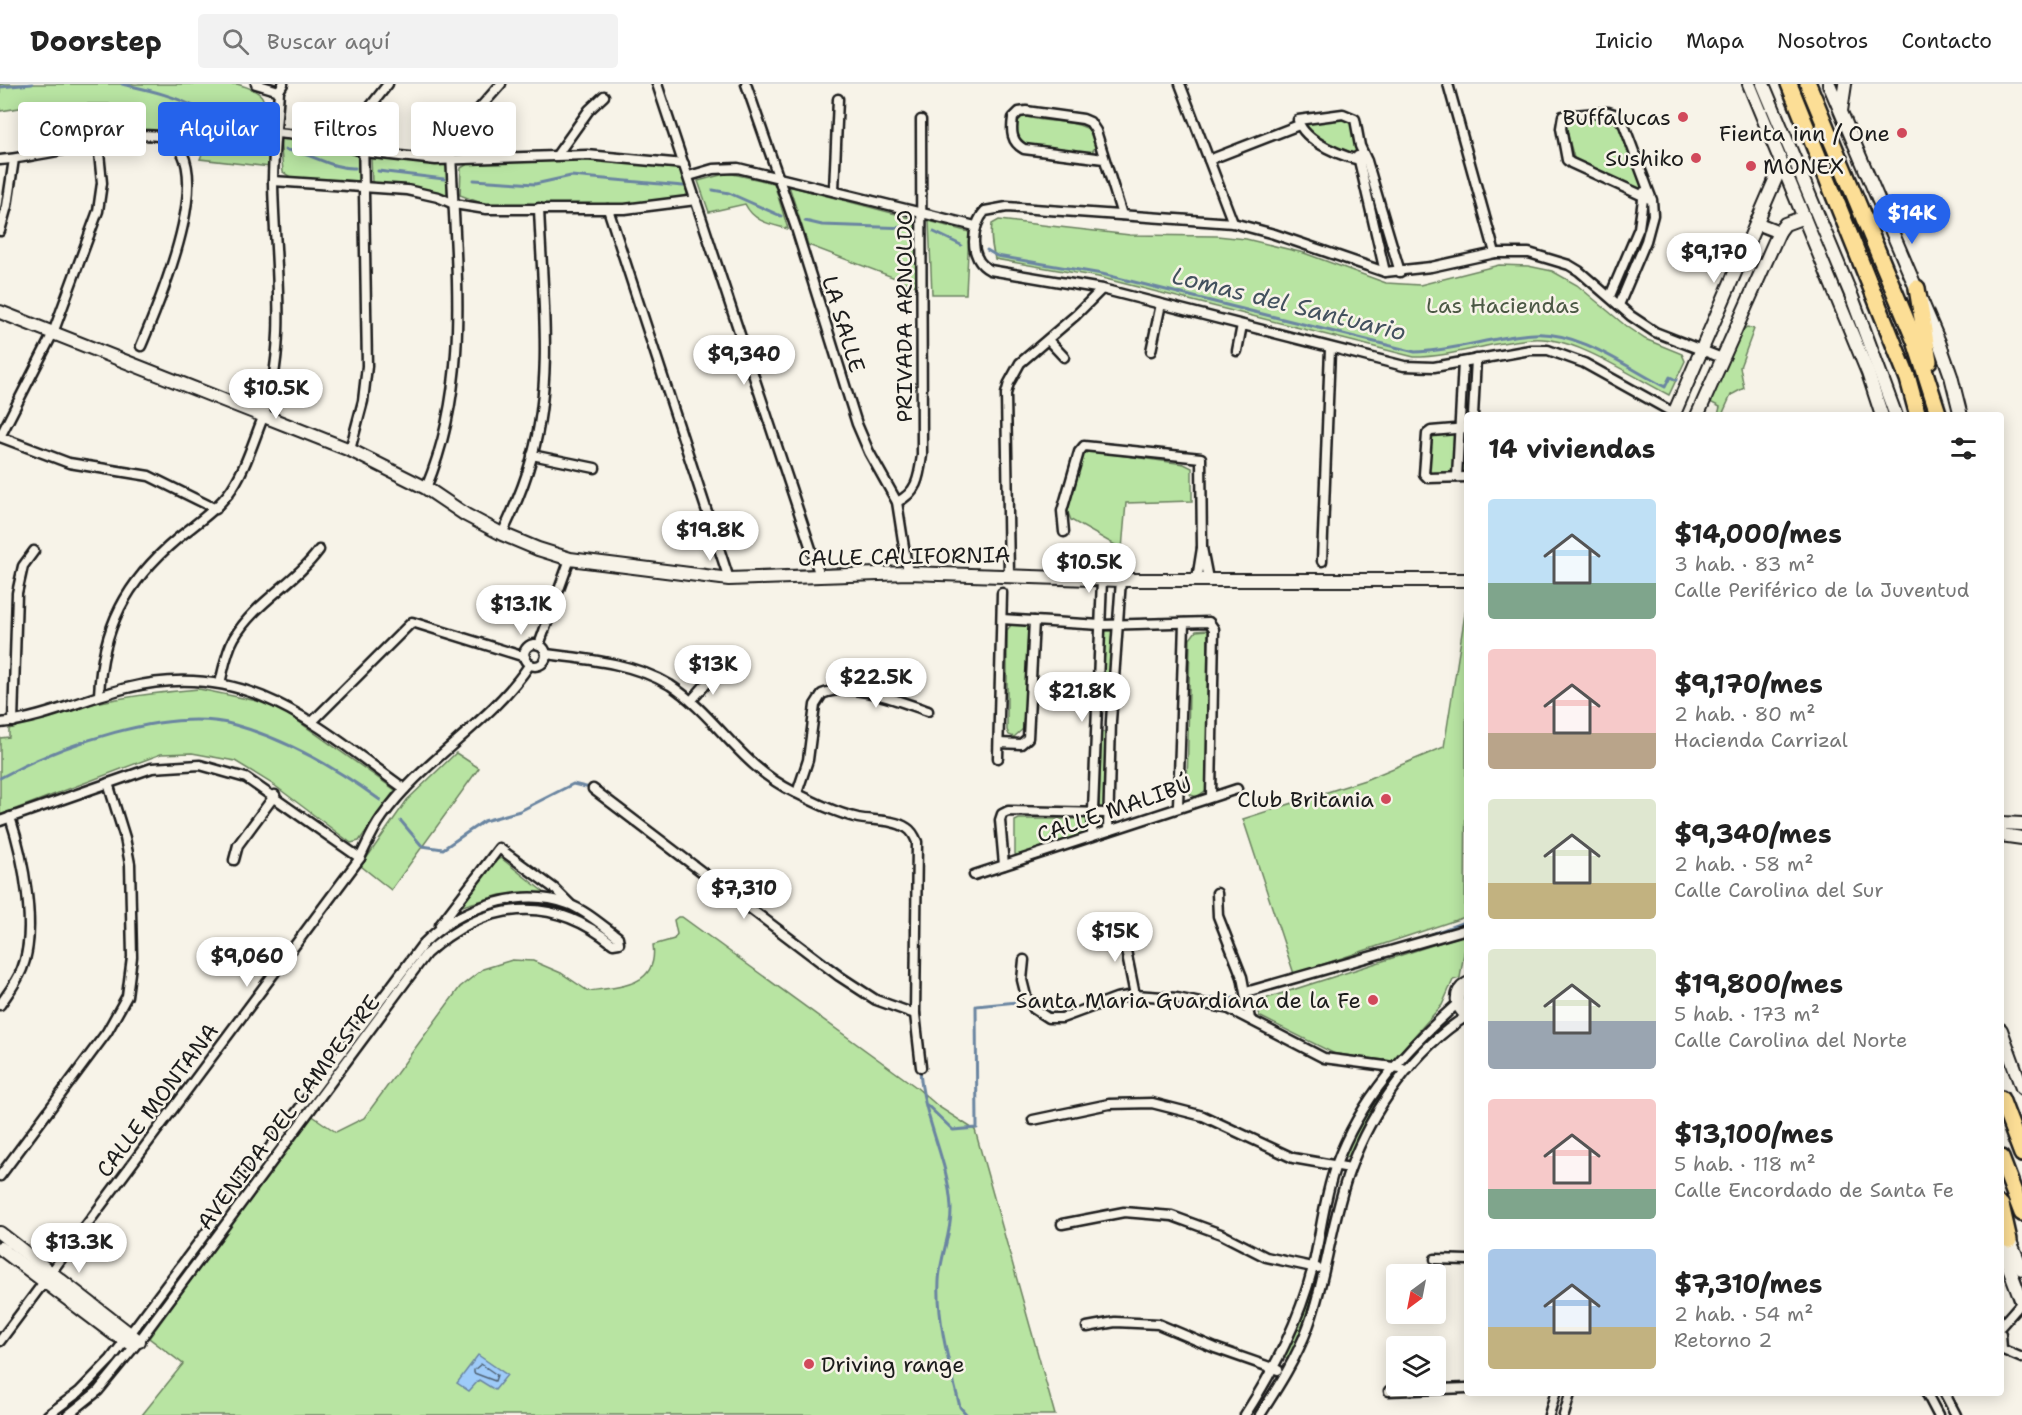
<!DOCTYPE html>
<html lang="es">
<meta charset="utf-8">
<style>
:root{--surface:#fff;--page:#f2f2f2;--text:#222;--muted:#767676;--line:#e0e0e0;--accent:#2563eb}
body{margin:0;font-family:"Shantell Sans",sans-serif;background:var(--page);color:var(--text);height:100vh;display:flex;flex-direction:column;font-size:22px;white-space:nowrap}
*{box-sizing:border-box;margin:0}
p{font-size:20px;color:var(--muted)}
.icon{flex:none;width:33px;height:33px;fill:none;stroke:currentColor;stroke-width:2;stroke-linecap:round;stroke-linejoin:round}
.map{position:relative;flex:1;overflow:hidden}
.panel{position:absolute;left:1464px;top:328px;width:540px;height:984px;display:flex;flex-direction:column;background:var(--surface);border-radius:6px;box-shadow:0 3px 15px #0003}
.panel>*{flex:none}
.top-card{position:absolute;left:18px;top:18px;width:570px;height:54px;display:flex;gap:12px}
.needle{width:39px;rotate:212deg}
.tools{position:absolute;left:1386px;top:1180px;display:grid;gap:12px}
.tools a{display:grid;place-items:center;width:60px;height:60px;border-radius:6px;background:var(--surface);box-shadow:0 3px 15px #0003;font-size:30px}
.price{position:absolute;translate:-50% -51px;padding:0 14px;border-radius:21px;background:#fff;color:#222;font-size:20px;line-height:39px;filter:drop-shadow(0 2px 3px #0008)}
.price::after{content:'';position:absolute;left:50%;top:36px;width:18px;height:14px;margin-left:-9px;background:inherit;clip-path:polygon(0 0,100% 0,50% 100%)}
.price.active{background:var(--accent);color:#fff}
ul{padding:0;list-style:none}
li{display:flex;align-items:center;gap:18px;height:150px;padding:0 24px}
li span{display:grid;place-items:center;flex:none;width:168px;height:120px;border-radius:6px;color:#555}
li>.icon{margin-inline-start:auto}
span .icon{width:72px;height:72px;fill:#fffc;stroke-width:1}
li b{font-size:26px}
h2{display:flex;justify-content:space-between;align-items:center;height:72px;padding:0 24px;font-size:26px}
.tag{padding:0 21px;border-radius:6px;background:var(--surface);box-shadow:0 3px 15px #0003;font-size:21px;line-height:54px}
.tag.active{background:var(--accent);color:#fff}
header{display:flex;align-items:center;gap:36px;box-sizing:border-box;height:84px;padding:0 30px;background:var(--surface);border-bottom:2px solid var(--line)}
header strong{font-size:28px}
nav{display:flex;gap:33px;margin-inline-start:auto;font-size:21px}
.search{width:420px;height:54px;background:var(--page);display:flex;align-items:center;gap:15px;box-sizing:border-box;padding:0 21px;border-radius:6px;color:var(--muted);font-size:22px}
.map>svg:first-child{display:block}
.green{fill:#b8e4a2;stroke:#6a805f;stroke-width:1.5}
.water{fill:#9ecbf9;stroke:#6a85a1;stroke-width:1.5}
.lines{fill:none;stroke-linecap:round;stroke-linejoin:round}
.shore{stroke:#506274;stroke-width:1.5}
.stream{stroke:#6a85a1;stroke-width:3}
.street-casing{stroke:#1c1c1c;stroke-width:13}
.secondary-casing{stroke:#1c1c1c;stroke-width:16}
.highway-casing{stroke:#1c1c1c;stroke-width:20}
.street{stroke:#f7f3e8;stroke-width:8}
.secondary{stroke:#f7f3e8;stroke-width:12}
.highway{stroke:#fcde96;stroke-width:15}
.poi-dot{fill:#d1495b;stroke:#f7f3e8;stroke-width:2}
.labels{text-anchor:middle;stroke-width:5;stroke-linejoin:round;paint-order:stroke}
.poi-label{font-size:22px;fill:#1c1c1c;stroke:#f7f3e8;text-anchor:end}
.park-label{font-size:22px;fill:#4b5844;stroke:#f7f3e8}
.street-label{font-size:22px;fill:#1c1c1c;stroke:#f7f3e8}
.water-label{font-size:24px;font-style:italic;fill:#43515e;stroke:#f7f3e8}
</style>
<header>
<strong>Doorstep</strong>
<div class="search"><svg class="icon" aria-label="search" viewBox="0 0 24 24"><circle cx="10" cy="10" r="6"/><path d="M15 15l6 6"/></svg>Buscar aquí</div>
<nav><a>Inicio</a><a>Mapa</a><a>Nosotros</a><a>Contacto</a></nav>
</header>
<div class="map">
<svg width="2022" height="1331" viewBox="0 0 2022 1331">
<rect width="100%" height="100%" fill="#f7f3e8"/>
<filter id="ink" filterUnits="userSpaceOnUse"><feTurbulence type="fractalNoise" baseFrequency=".0167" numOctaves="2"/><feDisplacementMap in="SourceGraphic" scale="12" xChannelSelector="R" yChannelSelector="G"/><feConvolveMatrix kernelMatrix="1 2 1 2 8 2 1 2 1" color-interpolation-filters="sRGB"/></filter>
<g filter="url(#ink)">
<g class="green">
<path d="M0,0H237C269,9 265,15 265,45C265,57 268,71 270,83L200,75L204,65L198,54L186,46H114L109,20H45L0,27Z"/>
<path d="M1023,32C1044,39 1069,35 1089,45L1096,62L1090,71C1075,70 1028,69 1019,59C1014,52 1016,42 1017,35Z"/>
<polygon points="1609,33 1620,38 1645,111 1574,74 1565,41 1570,34"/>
<polygon points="1345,36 1353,40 1363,73 1309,51 1301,39"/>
<polygon points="302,53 338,62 358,72 359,97 292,94 283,88 280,54"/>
<polygon points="380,72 448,82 447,110 372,99 371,74"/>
<polygon points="610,75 674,81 681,85 688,113 660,121 489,122 460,111 461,84 471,78"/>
<path d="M728,89L774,99L788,145C770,140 754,138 745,120L709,128L698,97Z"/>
<polygon points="789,102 915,135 916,202 808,161"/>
<path d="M999,136L1130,151L1217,152L1246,155L1304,169L1386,199L1420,201L1499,181L1528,182L1552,187L1577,201L1627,243L1645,255L1682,270L1685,277L1669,311C1631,292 1575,252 1533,255C1493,257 1454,273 1414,273L1098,193L995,175C992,163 990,153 992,140Z"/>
<polygon points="929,137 969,148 966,210 932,210"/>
<polygon points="1747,243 1754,245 1740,283 1744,304 1731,311 1722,331 1718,331 1720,323 1710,318 1740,248"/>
<polygon points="1467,348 1466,391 1431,390 1428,387 1428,354 1431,351"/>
<polygon points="1090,367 1184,380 1192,384 1192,417 1126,419 1122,465 1071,436 1067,426 1082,370"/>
<polygon points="1467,517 1465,833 1294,890 1243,735 1365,696 1444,663"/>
<polygon points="1012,540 1028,542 1030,546 1023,645 1014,653 1009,651 1007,646 1007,546"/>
<polygon points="1208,546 1206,706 1197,713 1191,711 1187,706 1190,555 1196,547"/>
<polygon points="1105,547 1113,547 1110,623 1103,623"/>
<path d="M199,605L257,617L285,628L395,706L359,757L351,759L274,701L235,677L192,669L161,670L0,731V654L9,653V645C68,620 135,610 199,605Z"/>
<polygon points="1101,648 1110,648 1106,739 1101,738 1099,730"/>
<polygon points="456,669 479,684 391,806 361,782 407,716"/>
<polygon points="1019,735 1091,735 1089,748 1018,772 1015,770 1015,737"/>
<polygon points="501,774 545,809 500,811 459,823 490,779"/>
<path d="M678,833H682L916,1003L939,1023L975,1046L1055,1331H142L183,1280L149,1254L311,1031L336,1048L364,1034L460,903L483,885L512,876L533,877L561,889L588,907C618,903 659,903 653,861L674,855L677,850L674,836Z"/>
<polygon points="1467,850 1460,894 1453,896 1442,921 1392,977 1335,970 1259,932 1261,916"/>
<polygon points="1385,998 1393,1000 1352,1074 1345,1072 1357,1045"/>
<polygon points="1314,1193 1320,1195 1302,1250 1289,1277 1284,1273 1305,1226"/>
</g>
<polygon class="water" points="478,1271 507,1291 495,1306 479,1296 469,1307 457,1299"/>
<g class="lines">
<polygon class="shore" points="481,1280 497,1291 495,1297 474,1289 474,1286"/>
<g class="stream">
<path d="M122,0C148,6 173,11 197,24C220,37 239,56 265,63"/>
<polyline points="0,3 32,0"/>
<path d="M286,66C311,68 330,85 355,84"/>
<polyline points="378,87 444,95"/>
<polyline points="474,96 535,100 571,92 683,102"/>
<polyline points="713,106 729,109 781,132"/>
<polyline points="805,137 822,141 909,144"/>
<polyline points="934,148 961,161"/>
<path d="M987,166L997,172L1102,190L1415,268C1455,267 1494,252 1534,250C1579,247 1626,283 1665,303L1670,293L1676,296"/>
<path d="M0,694C58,662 170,622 235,641C288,656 336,684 380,716"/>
<polyline points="401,737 422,762 443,765 484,737 520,727 573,700 590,704"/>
<polyline points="778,840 864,904"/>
<polyline points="1427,852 1467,837"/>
<polyline points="1200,915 1244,914 1278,903"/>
<polyline points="1131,916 1145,916"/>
<polyline points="1034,920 1054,931 1069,927"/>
<path d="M920,985C922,1032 949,1077 951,1124C952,1149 940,1172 939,1197C937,1239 950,1283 960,1323L967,1331"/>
<polyline points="927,1021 953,1046 977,1044 976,922 1028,917"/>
</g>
<defs>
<g id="street">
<polyline points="256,0 279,7"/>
<polyline points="657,0 820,492"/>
<polyline points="746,0 796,144 857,340 869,368 897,418 908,489"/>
<polyline points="1180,0 1233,139"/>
<polyline points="1448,0 1495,169"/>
<polyline points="276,49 319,53 364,68 436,76 587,71 684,80"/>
<polyline points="557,71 589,26 604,12"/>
<polyline points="1358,72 1385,188"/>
<path d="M1104,75L1024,65C1011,58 1011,47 1013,34L1019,28L1026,27L1083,35L1090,38L1096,47L1122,131"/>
<path d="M0,76C33,73 66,65 99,59C117,55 139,49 158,52C228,63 156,226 141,262"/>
<polyline points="1209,76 1299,41"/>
<path d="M1367,77C1346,75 1304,58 1298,36L1343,30L1355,35L1360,62L1367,77L1400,188"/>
<polyline points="689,92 713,85 738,84 975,142"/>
<polyline points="273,97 407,106 438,113 454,120 486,125 625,125 696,116"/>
<polyline points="834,106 838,15"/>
<polyline points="608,125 729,495"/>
<polyline points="0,147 7,122 14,75"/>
<polyline points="1610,212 1639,144 1644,108"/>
<polyline points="1619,221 1646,157 1653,131 1652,116 1624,41 1617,31 1608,28 1563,32 1561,44 1567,76 1571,79 1652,116"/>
<polyline points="1048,256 1064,273"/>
<polyline points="1151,267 1161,220"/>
<polyline points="1237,267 1242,241"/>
<path d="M1674,329L1584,279L1548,266H1530L1434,283L1404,282L1102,205L990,186C968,176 971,142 985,127L1007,123L1233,139L1274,150L1385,188L1431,183L1495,169H1529L1569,181L1579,187L1631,232L1655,248L1722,274"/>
<polyline points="1473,332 1476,275"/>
<polyline points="1467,344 1431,347 1427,350 1424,390 1428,394 1467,393"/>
<polyline points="0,353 53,249 98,127 102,99 98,59"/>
<polyline points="0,353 69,379 149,392 216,425"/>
<polyline points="350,366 363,317 367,282 363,50 370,23 388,0"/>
<polyline points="532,371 595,384"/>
<polyline points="1457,393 1463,278"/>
<path d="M426,404C472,295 455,182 451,67L463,43L501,0"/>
<path d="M897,418C918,408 919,392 922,371L921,36"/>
<polyline points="1064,448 1062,427 1079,368 1084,362 1201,374 1202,464 1197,495"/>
<path d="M502,450C514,425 525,399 532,373C554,293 542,206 539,124"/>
<polyline points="1202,464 1208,495"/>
<polyline points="1322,477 1330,265"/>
<polyline points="1009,491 1006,310 1009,299 1020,279 1076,231 1102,205"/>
<polyline points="1002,535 1101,541 1209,538 1214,545 1211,712"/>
<circle cx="535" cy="571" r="11"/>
<polyline points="539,561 570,475"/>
<path d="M546,570C587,575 634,579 670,601C717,632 739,681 794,708C814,718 836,729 858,734C873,737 894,735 907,744C912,747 915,753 917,758L915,930L921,983"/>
<path d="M220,599C224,584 226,568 234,554C255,518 295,499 319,466"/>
<path d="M99,611C102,544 126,498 177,455C195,440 214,428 228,410C244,389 252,361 262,336C290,262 274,176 273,98C273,68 277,37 279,7L283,0"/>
<polyline points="691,617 715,590"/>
<polyline points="13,638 17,509 23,482 34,467"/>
<polyline points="312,638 412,538 525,573"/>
<path d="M0,639C43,635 85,614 127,604C246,574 316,641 405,705"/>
<polyline points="999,659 1021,660 1028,654 1034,537"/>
<polyline points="998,674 1002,509"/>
<polyline points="593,705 839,892 876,916 915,930"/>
<path d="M797,709L808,676L815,621L822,610C853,597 898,617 928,627"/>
<polyline points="1178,722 1184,539"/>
<polyline points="0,737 152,684 200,681 246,694 360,774"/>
<polyline points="1108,747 1111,637 1121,496"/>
<polyline points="1092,752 1102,495"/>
<polyline points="234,776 238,761 275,711"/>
<polyline points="1004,781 1000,736 1002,730 1008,727 1108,729"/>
<polyline points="974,791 1237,705"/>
<polyline points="1217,809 1218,832 1242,893 1250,935"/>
<polyline points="440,841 499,764 555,805 570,820"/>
<polyline points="1121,842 1135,911"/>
<polyline points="1024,876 1022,896 1026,912 1034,925 1048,934 1062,934 1116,914 1135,911 1177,914 1229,925 1324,974 1408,985"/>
<polyline points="1246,908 1467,845"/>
<path d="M0,921C8,909 17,898 22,885C38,846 23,772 10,733"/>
<polyline points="1033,1036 1109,1020 1152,1019 1203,1032 1293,1074 1350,1084"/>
<polyline points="0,1092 107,948 127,912 132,873 130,780 125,754 108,699"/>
<polyline points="1062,1140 1124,1128 1172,1132 1221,1150 1266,1173 1317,1184"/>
<polyline points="1435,1175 1467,1176"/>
<polyline points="2001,1242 2022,1218"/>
<polyline points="1087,1243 1115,1238 1158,1240 1215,1264 1278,1286"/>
<polyline points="2001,1250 2002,1265"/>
<path d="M0,1257L360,774C367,760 373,745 382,733C423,675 490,640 530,580"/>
<polyline points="2001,1265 2022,1274"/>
<polyline points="1389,1307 1467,1304"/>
<polyline points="1927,1310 1938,1331"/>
<polyline points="1945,1310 1956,1331"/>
<path d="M48,1331L79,1308L111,1275L423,860C457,825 519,802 568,820C585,826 603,842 618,853L619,859L613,860C550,809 485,817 426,870L139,1257L98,1307L68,1331"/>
<path d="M1245,1331C1275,1284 1299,1238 1313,1183C1321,1149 1324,1113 1336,1081C1360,1015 1406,965 1458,919"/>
<path d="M1260,1331C1278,1303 1296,1275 1308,1243C1327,1192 1331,1136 1350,1085C1371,1027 1415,964 1467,932"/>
<polyline points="1549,1331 1555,1310"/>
<polyline points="1564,1331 1570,1310"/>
</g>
<g id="secondary">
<polyline points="1749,0 1868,289 1882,332"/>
<polyline points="1763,0 1852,213 1896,332"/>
<polyline points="1829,0 1939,258 1951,292 1961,332"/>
<polyline points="1841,27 1845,0"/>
<polyline points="1756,139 1779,148"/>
<polyline points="0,228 350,366 426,404 466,431 502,450 538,465 570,475 729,495 908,489 1121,496 1467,496"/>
<polyline points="1673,332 1782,80"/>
<polyline points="1697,332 1779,148 1785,140 1804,133"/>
<polyline points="2001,739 2022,740"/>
<polyline points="2001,751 2022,754"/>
<path d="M1467,900C1454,908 1455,922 1467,931"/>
<polyline points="2001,946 2022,1004"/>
<polyline points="2006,1148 2022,1185"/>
<polyline points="0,1149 139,1257"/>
<polyline points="2001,1162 2022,1218"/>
<polyline points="0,1164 114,1250 132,1260"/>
</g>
<g id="highway">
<polyline points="1789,0 1908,295 1918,332"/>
<polyline points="1808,0 1915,257 1939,332"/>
<polyline points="1917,204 1929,277"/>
<polyline points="2001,1015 2022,1070"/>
<polyline points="2001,1074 2022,1129"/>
<polyline points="2001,1121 2009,1156"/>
</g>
</defs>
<use href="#street" class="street-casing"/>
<use href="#secondary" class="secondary-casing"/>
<use href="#highway" class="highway-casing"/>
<use href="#street" class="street"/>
<use href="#secondary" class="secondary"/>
<use href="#highway" class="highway"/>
</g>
</g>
<g class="poi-dot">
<circle cx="1683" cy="33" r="6"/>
<circle cx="1902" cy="49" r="6"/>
<circle cx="1696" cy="74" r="6"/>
<circle cx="1751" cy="82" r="6"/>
<circle cx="1386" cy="715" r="6"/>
<circle cx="1373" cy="916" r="6"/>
<circle cx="809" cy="1280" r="6"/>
</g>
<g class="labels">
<g class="poi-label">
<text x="1671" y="41">Buffalucas</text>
<text x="1890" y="57">Fienta inn / One</text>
<text x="1684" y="82">Sushiko</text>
<text x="1763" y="90" text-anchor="start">MONEX</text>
<text x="1374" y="723">Club Britania</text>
<text x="1361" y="924">Santa Maria Guardiana de la Fe</text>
<text x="821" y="1288" text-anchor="start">Driving range</text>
</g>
<g class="park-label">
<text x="1503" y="229">Las Haciendas</text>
</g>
<g class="street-label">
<text transform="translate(904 232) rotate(-90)" y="8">PRIVADA ARNOLDO</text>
<text transform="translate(844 240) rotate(73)" y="8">LA SALLE</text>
<text transform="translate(904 472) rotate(-1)" y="8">CALLE CALIFORNIA</text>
<text transform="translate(1114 725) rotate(-19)" y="8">CALLE MALIBÚ</text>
<text transform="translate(157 1016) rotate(-53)" y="8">CALLE MONTANA</text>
<text transform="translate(288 1028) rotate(-53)" y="8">AVENIDA DEL CAMPESTRE</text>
</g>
<g class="water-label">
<text transform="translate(1289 220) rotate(14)" y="8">Lomas del Santuario</text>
</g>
</g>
</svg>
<div class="tools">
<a><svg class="needle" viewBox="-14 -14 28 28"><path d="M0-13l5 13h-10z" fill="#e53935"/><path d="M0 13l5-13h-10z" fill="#767676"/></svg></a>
<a><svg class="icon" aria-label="layers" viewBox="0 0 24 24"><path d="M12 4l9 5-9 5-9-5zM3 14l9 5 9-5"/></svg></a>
</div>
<b class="price active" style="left:1912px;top:161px">$14K</b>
<b class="price" style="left:1714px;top:200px">$9,170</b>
<b class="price" style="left:744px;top:302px">$9,340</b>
<b class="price" style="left:276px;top:336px">$10.5K</b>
<b class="price" style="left:710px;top:478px">$19.8K</b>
<b class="price" style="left:1089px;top:510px">$10.5K</b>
<b class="price" style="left:521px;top:552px">$13.1K</b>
<b class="price" style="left:713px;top:612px">$13K</b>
<b class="price" style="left:876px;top:625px">$22.5K</b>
<b class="price" style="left:1082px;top:639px">$21.8K</b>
<b class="price" style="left:744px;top:836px">$7,310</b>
<b class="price" style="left:1115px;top:879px">$15K</b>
<b class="price" style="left:247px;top:904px">$9,060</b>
<b class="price" style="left:79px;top:1190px">$13.3K</b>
<div class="top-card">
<a class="tag">Comprar</a>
<a class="tag active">Alquilar</a>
<a class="tag">Filtros</a>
<a class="tag">Nuevo</a>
</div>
<section class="panel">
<h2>14 viviendas<svg class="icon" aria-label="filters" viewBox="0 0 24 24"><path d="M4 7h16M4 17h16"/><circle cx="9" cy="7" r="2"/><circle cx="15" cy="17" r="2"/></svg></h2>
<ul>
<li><span style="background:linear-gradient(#bfe0f5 70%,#7fa58c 0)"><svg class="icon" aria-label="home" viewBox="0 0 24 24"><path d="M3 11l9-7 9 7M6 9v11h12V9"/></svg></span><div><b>$14,000/mes</b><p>3 hab. · 83 m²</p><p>Calle Periférico de la Juventud</p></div></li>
<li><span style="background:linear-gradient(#f6c9c9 70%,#b9a48a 0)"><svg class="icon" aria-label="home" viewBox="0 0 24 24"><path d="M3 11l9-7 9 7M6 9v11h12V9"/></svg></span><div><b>$9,170/mes</b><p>2 hab. · 80 m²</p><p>Hacienda Carrizal</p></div></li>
<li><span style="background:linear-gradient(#dfe7d0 70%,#c2b280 0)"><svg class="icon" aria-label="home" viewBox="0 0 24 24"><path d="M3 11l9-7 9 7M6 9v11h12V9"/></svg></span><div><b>$9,340/mes</b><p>2 hab. · 58 m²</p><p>Calle Carolina del Sur</p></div></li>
<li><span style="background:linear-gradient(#dfe7d0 60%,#9aa5b1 0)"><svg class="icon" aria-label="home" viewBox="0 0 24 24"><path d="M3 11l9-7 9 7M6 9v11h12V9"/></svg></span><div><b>$19,800/mes</b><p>5 hab. · 173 m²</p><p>Calle Carolina del Norte</p></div></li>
<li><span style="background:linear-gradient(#f6c9c9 75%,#7fa58c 0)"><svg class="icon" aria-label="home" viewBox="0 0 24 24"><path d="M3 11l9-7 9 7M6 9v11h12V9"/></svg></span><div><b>$13,100/mes</b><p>5 hab. · 118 m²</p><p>Calle Encordado de Santa Fe</p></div></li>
<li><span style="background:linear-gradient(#a9c7e8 65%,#c2b280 0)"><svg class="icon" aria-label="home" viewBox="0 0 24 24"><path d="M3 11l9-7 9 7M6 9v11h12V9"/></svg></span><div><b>$7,310/mes</b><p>2 hab. · 54 m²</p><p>Retorno 2</p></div></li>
</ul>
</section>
</div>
